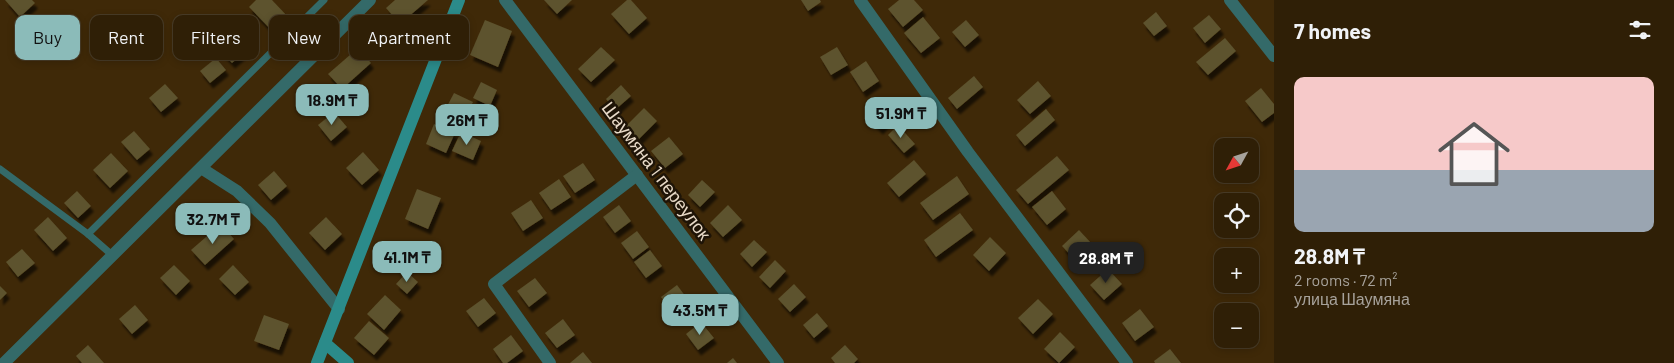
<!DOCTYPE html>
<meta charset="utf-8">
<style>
:root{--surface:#2f1f06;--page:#372710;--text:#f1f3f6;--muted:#a7a29b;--line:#4a3d28;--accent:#8bbbb9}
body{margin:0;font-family:Barlow,sans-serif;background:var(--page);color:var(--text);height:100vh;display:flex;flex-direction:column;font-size:19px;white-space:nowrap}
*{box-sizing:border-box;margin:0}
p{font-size:16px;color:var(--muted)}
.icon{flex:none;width:28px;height:28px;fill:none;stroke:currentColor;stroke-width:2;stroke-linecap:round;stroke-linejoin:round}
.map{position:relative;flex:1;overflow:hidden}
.drawer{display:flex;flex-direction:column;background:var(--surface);width:400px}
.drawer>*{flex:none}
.top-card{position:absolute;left:15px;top:15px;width:475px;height:45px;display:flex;gap:10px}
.needle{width:32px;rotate:230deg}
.tools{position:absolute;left:1214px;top:138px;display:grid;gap:10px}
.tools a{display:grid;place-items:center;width:45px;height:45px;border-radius:10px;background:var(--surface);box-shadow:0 2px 8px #0003,0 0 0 1px var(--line);font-size:25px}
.price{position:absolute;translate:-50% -42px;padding:0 11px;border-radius:10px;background:var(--accent);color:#111;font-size:16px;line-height:32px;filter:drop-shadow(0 1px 2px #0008)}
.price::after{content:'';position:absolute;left:50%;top:30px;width:15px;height:11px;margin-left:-8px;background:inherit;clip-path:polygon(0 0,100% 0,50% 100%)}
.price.current{background:#222;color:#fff}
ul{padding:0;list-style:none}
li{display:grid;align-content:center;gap:10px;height:265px;padding:0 20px}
li span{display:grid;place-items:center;height:155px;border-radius:10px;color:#555}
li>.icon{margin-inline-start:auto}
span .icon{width:90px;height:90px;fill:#fffc;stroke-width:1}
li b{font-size:21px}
h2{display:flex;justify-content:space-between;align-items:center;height:60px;padding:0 20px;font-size:21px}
.chip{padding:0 18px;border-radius:10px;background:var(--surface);box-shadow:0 2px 8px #0003,0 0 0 1px var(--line);font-size:18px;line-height:45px}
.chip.current{background:var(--accent);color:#111}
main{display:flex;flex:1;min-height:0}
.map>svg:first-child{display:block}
.building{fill:#5d522d;filter:url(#shadow)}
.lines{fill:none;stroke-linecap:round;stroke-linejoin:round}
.lane{stroke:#346a69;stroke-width:7}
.street{stroke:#346a69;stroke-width:12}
.secondary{stroke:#2b8b8a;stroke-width:12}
.labels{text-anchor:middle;stroke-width:5;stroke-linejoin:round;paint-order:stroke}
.street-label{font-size:18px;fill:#e8dac8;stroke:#1e1407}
</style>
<main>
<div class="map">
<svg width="1274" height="363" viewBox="0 0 1274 363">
<defs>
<filter id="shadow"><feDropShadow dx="3" dy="5.5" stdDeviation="1" flood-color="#0009"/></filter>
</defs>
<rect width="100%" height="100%" fill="#3f2908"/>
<g class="building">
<polygon points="5,0 32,0 35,3 20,17"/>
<polygon points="256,0 272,0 290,19 275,34 249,7"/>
<polygon points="395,0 428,0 400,24 386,8"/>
<polygon points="544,0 572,0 557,14"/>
<polygon points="627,0 631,0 647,18 629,34 611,14"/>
<polygon points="801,0 820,0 821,2 808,11"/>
<polygon points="899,0 914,0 923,10 903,27 888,9"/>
<polygon points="1156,12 1167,26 1154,36 1143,23"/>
<polygon points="1209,15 1221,29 1205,43 1193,28"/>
<polygon points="923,17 940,38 921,53 904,33"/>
<polygon points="485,20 512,31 498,67 470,55"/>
<polygon points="966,20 979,35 965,47 952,32"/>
<polygon points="240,31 253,45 232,63 220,50"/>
<polygon points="1225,38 1236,51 1208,75 1196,62"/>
<polygon points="601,47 615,60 591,82 578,69"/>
<polygon points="837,47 848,65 831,75 820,57"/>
<polygon points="358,48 371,63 342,89 328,74"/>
<polygon points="216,58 226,70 210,83 200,71"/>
<polygon points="866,61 879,81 863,92 850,72"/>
<polygon points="974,76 983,87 957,109 948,98"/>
<polygon points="1038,81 1051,96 1030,114 1017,100"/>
<polygon points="481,82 497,90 490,106 473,98"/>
<polygon points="165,84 178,98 161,112 149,98"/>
<polygon points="621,85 631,96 615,110 606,99"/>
<polygon points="1261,88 1274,104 1274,113 1262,122 1245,101"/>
<polygon points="454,93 473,102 463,122 444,112"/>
<polygon points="882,99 895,113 880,129 866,115"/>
<polygon points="644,108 657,121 639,139 626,126"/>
<polygon points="1046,109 1055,120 1025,146 1016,135"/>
<polygon points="334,112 347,127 331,141 318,125"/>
<polygon points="434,124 455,133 446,153 426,144"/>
<polygon points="898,125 915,144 904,153 888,135"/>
<polygon points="134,131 150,149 137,160 121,142"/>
<polygon points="461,132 481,141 473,160 452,151"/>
<polygon points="669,137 683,154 665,168 651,151"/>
<polygon points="363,152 379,170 362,185 346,168"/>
<polygon points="111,153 128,171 110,188 93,170"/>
<polygon points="1057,156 1069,170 1028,204 1016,190"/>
<polygon points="914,160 926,174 899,197 887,183"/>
<polygon points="583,163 595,180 575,193 563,176"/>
<polygon points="274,171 287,186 271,200 258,185"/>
<polygon points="957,176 969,194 933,220 920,203"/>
<polygon points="559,179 571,197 551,210 539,193"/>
<polygon points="702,180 715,192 700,207 688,195"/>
<polygon points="417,189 441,198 428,229 405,219"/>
<polygon points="77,191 91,206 78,218 64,203"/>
<polygon points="1052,191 1066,209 1047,225 1032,207"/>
<polygon points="531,200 543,218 523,231 511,213"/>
<polygon points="619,205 631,221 615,233 603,217"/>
<polygon points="728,205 742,220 723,237 710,223"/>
<polygon points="960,213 973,230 936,257 924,240"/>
<polygon points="48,217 67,238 53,251 34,230"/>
<polygon points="326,217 342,234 325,250 309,233"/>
<polygon points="221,224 234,239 205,265 191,250"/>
<polygon points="1079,230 1092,244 1075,260 1062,246"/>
<polygon points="637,231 649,247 633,259 621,243"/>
<polygon points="990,237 1006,253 989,271 973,255"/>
<polygon points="754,240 767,252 752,267 740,254"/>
<polygon points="22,249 35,263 18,277 6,262"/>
<polygon points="650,250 662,266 646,278 634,262"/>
<polygon points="775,260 786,271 770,288 759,277"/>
<polygon points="174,265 190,281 176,295 160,278"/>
<polygon points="233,265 249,282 235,295 219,279"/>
<polygon points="1108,269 1122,284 1104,300 1090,285"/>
<polygon points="407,272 418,282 407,294 396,284"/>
<polygon points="535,278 547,293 529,307 517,291"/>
<polygon points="794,284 806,297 790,312 778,299"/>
<polygon points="677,285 689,301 673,313 661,297"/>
<polygon points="0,286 7,293 0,300"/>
<polygon points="385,295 401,310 384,330 367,314"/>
<polygon points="484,298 496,313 478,327 466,311"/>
<polygon points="1038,299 1053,314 1033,334 1018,318"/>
<polygon points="135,305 148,320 132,334 119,319"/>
<polygon points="1140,309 1154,327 1135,341 1122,323"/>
<polygon points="817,313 828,326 814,338 803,325"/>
<polygon points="264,315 289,324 279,350 254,341"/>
<polygon points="563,319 575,335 557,348 545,333"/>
<polygon points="369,321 389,338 374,355 354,338"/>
<polygon points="701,322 714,338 698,350 686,334"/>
<polygon points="1060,332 1075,347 1059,363 1044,349"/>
<polygon points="511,335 523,351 507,363 503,363 493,349"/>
<polygon points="88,345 104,363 82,363 76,356"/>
<polygon points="845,345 858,359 854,363 835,363 831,358"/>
<polygon points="1170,349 1181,363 1155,363 1154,361"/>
<polygon points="583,352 592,363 570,363"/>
<polygon points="733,358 737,363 727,363"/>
</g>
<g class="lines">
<g class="lane">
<polyline points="353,18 360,28 382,51 437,58"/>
<polyline points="0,169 88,234 112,255"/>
<polyline points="88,234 324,0"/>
</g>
<g class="street">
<polyline points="505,0 778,363"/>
<polyline points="860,0 968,152 1127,363"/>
<polyline points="1230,0 1274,56"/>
<polyline points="201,168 237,191 270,223 339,309"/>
<polyline points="4,363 370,0"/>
<polyline points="550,363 494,284 637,175"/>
</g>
<g class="secondary">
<polyline points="325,343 348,363"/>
<polyline points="317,363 459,0"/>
</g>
</g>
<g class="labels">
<g class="street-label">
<text transform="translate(656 171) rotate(53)" y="6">Шаумяна 1 переулок</text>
</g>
</g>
</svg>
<div class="tools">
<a><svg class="needle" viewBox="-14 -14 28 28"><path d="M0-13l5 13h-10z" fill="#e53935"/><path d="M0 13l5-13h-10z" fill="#a7a29b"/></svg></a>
<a><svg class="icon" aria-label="locate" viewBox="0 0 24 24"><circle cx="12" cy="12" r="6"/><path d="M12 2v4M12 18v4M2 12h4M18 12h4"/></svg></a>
<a>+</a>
<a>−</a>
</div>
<b class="price" style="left:332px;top:126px">18.9M ₸</b>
<b class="price" style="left:901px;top:139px">51.9M ₸</b>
<b class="price" style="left:467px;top:146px">26M ₸</b>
<b class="price" style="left:213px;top:245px">32.7M ₸</b>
<b class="price" style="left:407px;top:283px">41.1M ₸</b>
<b class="price current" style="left:1106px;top:284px">28.8M ₸</b>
<b class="price" style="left:700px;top:336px">43.5M ₸</b>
<div class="top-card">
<a class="chip current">Buy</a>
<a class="chip">Rent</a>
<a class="chip">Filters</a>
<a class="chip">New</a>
<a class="chip">Apartment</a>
</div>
</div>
<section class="drawer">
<h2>7 homes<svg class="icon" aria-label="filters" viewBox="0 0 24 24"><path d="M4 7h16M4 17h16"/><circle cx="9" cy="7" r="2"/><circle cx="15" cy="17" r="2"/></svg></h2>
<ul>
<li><span style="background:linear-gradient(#f6c9c9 60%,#9aa5b1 0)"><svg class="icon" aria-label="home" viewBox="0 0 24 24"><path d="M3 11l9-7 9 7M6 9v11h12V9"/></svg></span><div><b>28.8M ₸</b><p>2 rooms · 72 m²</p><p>улица Шаумяна</p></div></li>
</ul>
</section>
</main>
